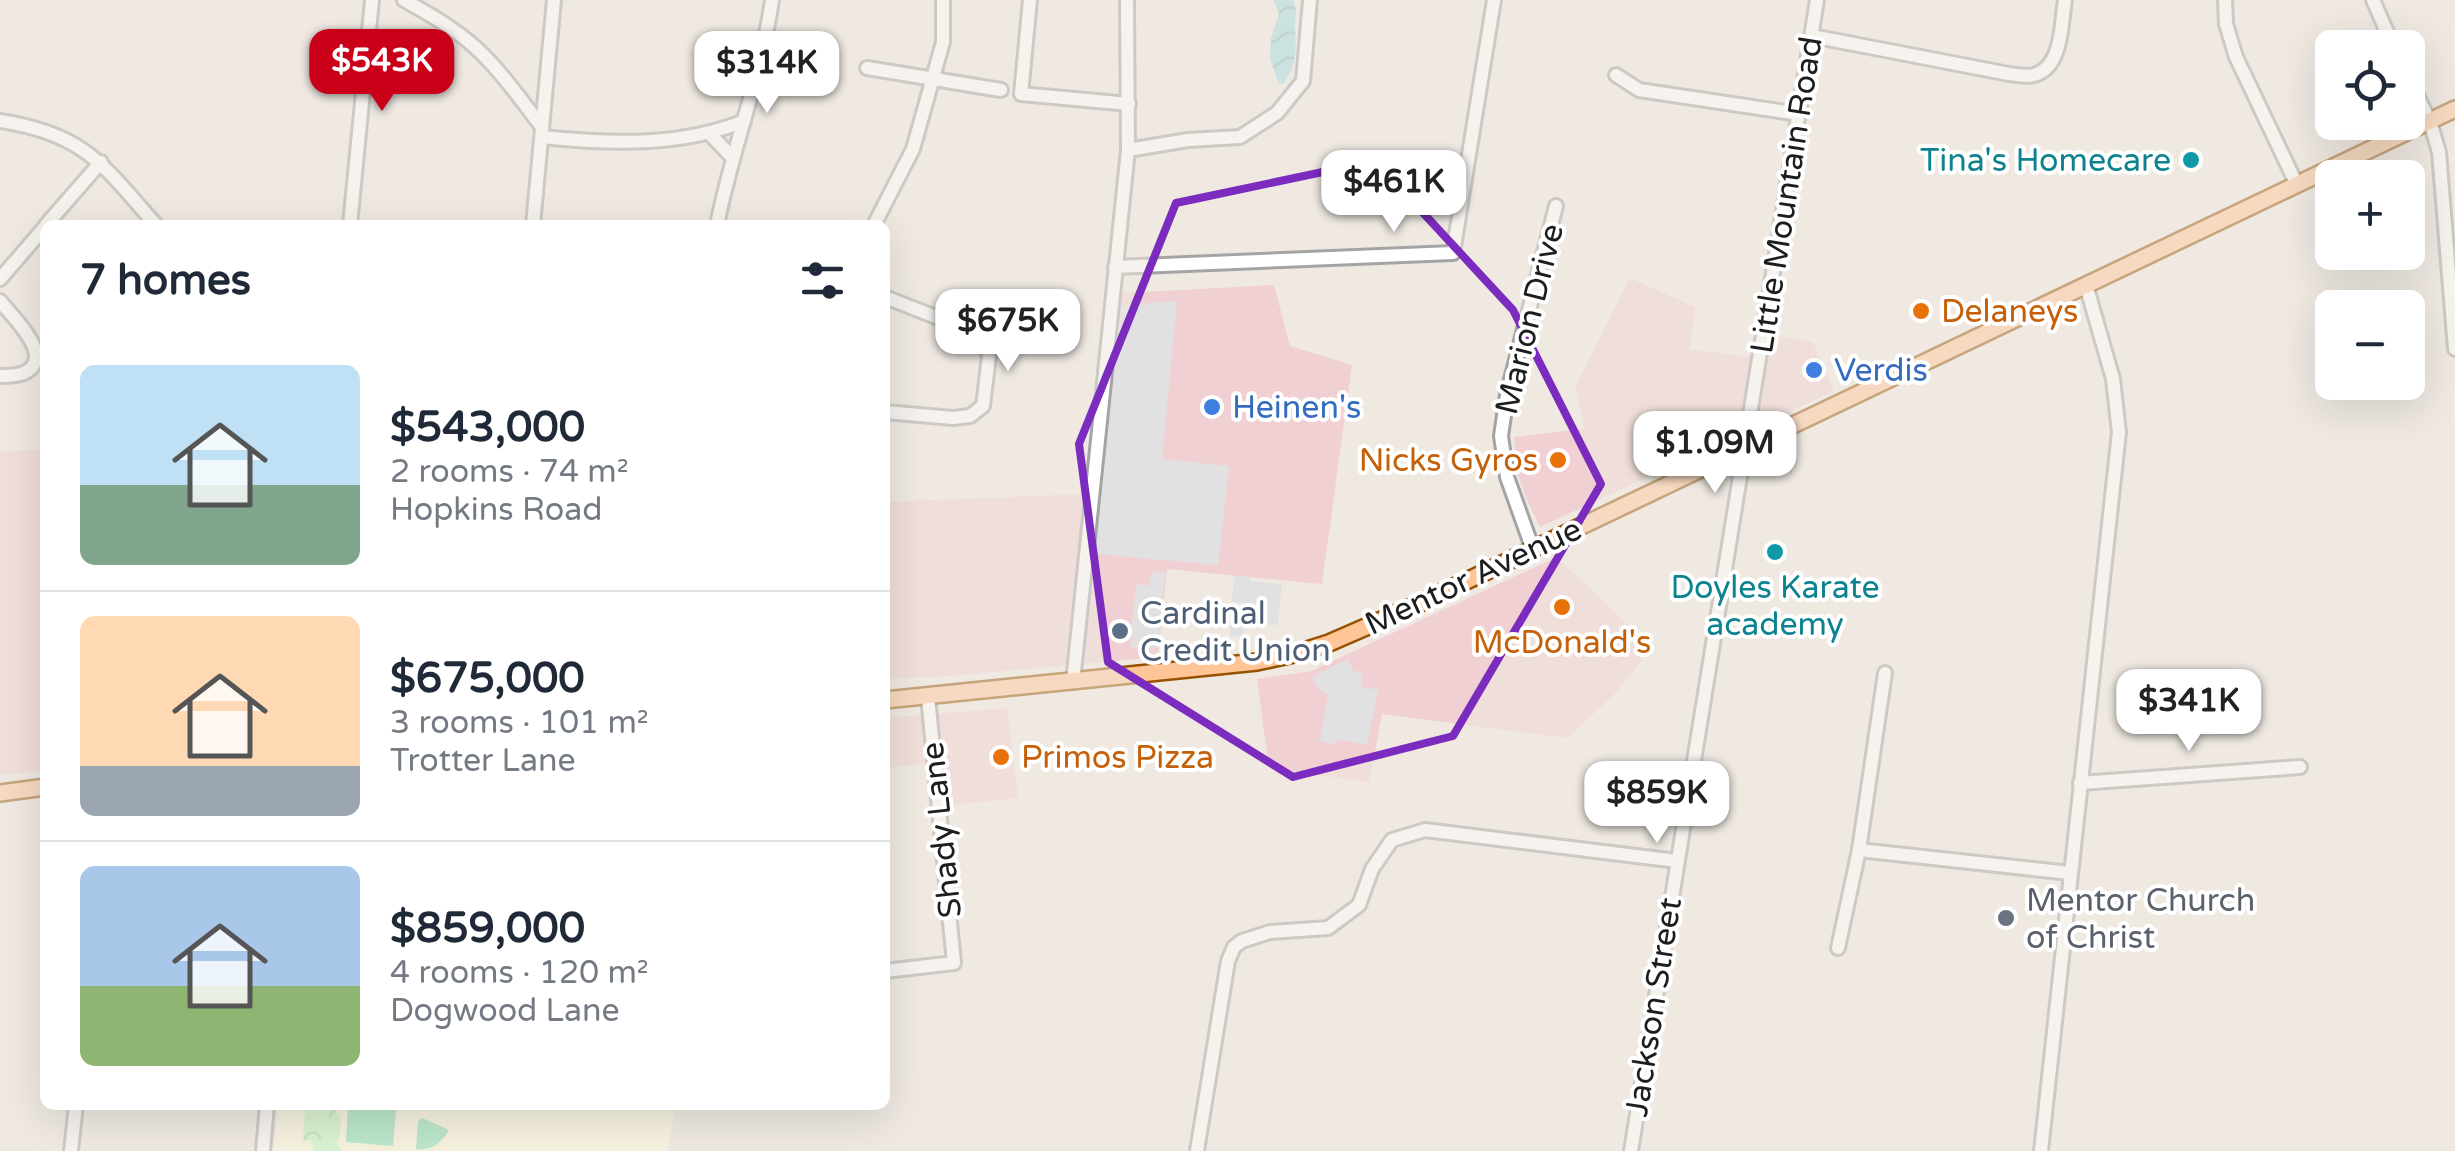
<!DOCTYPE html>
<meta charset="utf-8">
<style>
:root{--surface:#fff;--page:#f2f2f3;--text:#1f2937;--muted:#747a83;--line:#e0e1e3;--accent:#ca0019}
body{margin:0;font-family:"Varela Round",sans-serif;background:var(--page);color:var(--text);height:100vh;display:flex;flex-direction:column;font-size:38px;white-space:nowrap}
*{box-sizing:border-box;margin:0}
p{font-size:32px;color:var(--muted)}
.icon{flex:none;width:55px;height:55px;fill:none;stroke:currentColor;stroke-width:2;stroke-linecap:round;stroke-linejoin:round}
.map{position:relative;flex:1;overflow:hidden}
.sheet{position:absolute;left:40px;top:220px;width:850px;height:890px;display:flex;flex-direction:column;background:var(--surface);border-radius:15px;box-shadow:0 10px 40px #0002}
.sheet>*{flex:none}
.buttons{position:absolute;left:2315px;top:30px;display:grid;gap:20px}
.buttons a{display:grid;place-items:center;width:110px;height:110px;border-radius:15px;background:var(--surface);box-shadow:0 10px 40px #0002;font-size:50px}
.price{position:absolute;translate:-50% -85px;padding:0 22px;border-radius:20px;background:#fff;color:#222;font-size:32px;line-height:65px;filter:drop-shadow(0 2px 5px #0008)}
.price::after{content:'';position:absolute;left:50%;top:60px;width:30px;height:22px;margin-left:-15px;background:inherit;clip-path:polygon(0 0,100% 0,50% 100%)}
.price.current{background:var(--accent);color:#fff}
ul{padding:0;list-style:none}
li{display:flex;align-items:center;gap:30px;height:250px;padding:0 40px}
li+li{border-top:2px solid var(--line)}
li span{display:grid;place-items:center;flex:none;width:280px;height:200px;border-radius:15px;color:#555}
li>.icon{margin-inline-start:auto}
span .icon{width:120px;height:120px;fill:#fffc;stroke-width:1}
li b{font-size:42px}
h2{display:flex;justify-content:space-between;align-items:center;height:120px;padding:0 40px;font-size:42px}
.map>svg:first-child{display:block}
.commercial{fill:#f1d0d3}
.education{fill:#fffbdb}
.park{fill:url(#park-crowns)}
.pitch{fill:#7ce2ae}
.parking{fill:#e1e1e1}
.water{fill:url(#water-waves)}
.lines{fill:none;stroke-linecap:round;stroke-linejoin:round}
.minor-casing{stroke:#a4a4a4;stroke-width:18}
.major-casing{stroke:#965200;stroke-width:20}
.minor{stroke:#fff;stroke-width:12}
.major{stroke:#ffc597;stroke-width:15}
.marked{fill:none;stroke:#7b2cbf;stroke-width:8;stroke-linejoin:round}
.culture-dot{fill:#0f9aa8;stroke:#fff;stroke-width:4}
.food-dot{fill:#e8710a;stroke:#fff;stroke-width:4}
.shop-dot{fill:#3f7fe0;stroke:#fff;stroke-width:4}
.service-dot{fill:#5c6f8a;stroke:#fff;stroke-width:4}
.worship-dot{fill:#6b7280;stroke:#fff;stroke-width:4}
.labels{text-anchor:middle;stroke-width:8;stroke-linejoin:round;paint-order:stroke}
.culture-label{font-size:32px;fill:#0d838f;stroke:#fff;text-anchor:end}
.street-label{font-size:32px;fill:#1d1d1d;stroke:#fff}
.food-label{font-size:32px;fill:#c56008;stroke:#fff;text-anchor:start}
.shop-label{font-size:32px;fill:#366cbe;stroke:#fff;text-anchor:start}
.service-label{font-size:32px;fill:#4e5e75;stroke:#fff;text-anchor:start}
.worship-label{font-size:32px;fill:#5b616d;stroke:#fff;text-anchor:start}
</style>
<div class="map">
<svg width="2455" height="1151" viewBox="0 0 2455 1151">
<defs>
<pattern id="park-crowns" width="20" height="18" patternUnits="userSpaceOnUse" patternTransform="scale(2.5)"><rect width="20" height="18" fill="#bffcbc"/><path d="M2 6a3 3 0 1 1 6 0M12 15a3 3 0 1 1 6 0" fill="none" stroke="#a4d8a1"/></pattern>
<pattern id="water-waves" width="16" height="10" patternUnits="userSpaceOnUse" patternTransform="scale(2.5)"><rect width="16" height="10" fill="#a0d9df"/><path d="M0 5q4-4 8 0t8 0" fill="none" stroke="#89babf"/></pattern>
</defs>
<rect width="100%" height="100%" fill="#efe9e2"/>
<g class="commercial">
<polygon points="1630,278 1695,307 1690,349 1747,357 1774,336 1813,342 1834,391 1540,527 1526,498 1517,472 1514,437 1584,429 1576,386"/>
<polygon points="1274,285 1290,346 1352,365 1322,584 1167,569 1158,657 951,676 885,679 885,502 1087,494 1108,294"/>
<polygon points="45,450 45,771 0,775 0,452"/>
<polygon points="1557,557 1637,634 1641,661 1613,696 1567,738 1382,714 1369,782 1269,768 1257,679 1311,671"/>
<polygon points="1007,708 1018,798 944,806 940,762 885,768 885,718"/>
</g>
<polygon class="education" points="278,1105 676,1105 667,1151 274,1151"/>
<polygon class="park" points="313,1105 331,1105 341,1119 339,1139 336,1141 342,1151 313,1151 312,1141 303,1140 305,1109 311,1110"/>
<g class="pitch">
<polygon points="348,1106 396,1110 393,1146 346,1142"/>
<path d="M422,1118L449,1130C441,1143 432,1151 416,1149L418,1121Z"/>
</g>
<g class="parking">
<polygon points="1177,301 1162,459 1229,466 1218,565 1086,553 1110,306"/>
<polygon points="1165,571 1158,647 1141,652 1141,648 1130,647 1136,584 1149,586 1151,573"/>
<polygon points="1234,576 1250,577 1251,581 1282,584 1278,625 1261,624 1260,627 1245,626 1243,637 1230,636 1231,617 1245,618 1247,604 1232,602"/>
<polygon points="1348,659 1354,673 1362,669 1361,687 1378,690 1367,745 1337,739 1335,744 1320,742 1328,695 1316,686 1312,677"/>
</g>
<path class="water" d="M1273,0H1293C1298,11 1295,15 1295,26C1296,48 1298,65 1283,84L1278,83L1270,58L1271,38L1279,14Z"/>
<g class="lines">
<defs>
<g id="minor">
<path d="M404,0C429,14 454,28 476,48C501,71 521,100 542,127"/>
<polyline points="1030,0 1021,94 1129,104"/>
<polyline points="2225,0 2226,24 2236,57 2297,185"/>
<polyline points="2373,0 2394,48"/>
<path d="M1812,36L2009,74C2017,75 2026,77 2034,75C2063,67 2061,23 2065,0"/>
<polyline points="867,68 1001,90"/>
<polyline points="1616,75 1639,90 1799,114"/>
<polyline points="2408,77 2430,122 2439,152 2455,349"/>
<path d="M0,121C85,134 103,165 156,225"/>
<polyline points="709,133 733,158"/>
<path d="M542,137C609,144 680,147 744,121"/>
<polyline points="1128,150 1188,140 1240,137 1277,113 1303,81 1310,0"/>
<polyline points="46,225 101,162"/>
<polyline points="350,225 372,0"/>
<polyline points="533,225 554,0"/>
<path d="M717,225C732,149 761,77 772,0"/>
<polyline points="874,225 913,149 943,42 943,0"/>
<polyline points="1115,267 1453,253 1494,0"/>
<polyline points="0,279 45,227"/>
<polyline points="885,297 984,336 989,356 983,406 970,416 953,418 885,412"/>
<path d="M0,301C12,316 55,356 26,372C19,376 8,376 0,376"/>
<polyline points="1532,547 1507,477 1501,436 1507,395 1556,206"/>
<polyline points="1073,682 1128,150 1127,0"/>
<polyline points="2080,783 2300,767"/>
<polyline points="1859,850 2070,873"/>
<polyline points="1838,948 1859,850 1885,673"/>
<polyline points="885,971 954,963 928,697"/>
<polyline points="71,1151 76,1105"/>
<polyline points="263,1151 267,1105"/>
<polyline points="1197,1151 1228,961 1234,947 1242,941 1270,932 1328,928 1359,905 1372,869 1392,840 1425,830 1677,861"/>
<polyline points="1631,1151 1817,0"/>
<polyline points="2041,1151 2119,432 2113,379 2086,285"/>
</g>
<g id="major">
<polyline points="885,700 1257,662 1294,654 1329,643 1414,606 2455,109"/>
<polyline points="0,793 45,787"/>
</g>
</defs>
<use href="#minor" class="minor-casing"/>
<use href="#major" class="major-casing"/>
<use href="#minor" class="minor"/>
<use href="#major" class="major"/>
</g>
<path d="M0 0H2455V1151H0ZM1375,161L1513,310L1601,484L1453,736L1293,777L1108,662L1079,444L1176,203Z" fill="#efe9e2" fill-opacity=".55" fill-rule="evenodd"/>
<path class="marked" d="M1375,161L1513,310L1601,484L1453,736L1293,777L1108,662L1079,444L1176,203Z"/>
<g class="culture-dot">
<circle cx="2191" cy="160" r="10"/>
<circle cx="1775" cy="552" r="10"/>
</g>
<g class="food-dot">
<circle cx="1921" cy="311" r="10"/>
<circle cx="1558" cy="460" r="10"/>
<circle cx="1562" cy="607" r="10"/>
<circle cx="1001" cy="757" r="10"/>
</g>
<g class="shop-dot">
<circle cx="1814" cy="370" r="10"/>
<circle cx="1212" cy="407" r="10"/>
</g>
<circle class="service-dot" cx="1120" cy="631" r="10"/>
<circle class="worship-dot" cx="2006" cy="918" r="10"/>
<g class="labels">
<g class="culture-label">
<text x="2171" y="171">Tina's Homecare</text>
<text x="1775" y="598" text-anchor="middle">Doyles Karate<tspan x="1775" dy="37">academy</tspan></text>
</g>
<g class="street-label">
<text transform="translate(1786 195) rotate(-81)" y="11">Little Mountain Road</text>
<text transform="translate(1529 319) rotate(-76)" y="11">Marion Drive</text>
<text transform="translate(1473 576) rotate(-25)" y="11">Mentor Avenue</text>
<text transform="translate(941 830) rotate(-96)" y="11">Shady Lane</text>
<text transform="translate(1653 1007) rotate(-81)" y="11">Jackson Street</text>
</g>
<g class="food-label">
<text x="1941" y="322">Delaneys</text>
<text x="1538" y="471" text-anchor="end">Nicks Gyros</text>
<text x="1562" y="653" text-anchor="middle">McDonald's</text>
<text x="1021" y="768">Primos Pizza</text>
</g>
<g class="shop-label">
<text x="1834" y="381">Verdis</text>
<text x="1232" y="418">Heinen's</text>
</g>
<g class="service-label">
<text x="1140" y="624">Cardinal<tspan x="1140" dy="37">Credit Union</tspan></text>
</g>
<g class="worship-label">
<text x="2026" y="911">Mentor Church<tspan x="2026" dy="37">of Christ</tspan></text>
</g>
</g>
</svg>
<div class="buttons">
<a><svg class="icon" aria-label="locate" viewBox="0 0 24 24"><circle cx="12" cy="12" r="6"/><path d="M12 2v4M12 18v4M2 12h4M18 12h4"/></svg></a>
<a>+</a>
<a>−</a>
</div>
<b class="price current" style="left:382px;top:114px">$543K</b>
<b class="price" style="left:767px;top:116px">$314K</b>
<b class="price" style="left:1394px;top:235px">$461K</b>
<b class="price" style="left:1008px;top:374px">$675K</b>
<b class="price" style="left:1715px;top:496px">$1.09M</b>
<b class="price" style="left:2189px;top:754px">$341K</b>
<b class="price" style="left:1657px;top:846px">$859K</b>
<section class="sheet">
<h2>7 homes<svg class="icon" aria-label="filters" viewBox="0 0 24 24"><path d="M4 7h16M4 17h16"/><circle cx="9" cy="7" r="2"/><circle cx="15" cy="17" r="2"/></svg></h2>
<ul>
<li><span style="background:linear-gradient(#bfe0f5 60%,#7fa58c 0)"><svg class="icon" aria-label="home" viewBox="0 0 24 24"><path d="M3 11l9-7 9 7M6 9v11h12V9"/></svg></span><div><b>$543,000</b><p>2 rooms · 74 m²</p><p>Hopkins Road</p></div></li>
<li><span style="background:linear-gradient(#ffd9b3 75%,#9aa5b1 0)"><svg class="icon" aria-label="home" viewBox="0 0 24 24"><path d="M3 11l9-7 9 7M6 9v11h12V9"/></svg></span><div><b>$675,000</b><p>3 rooms · 101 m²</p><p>Trotter Lane</p></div></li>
<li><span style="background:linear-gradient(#a9c7e8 60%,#8fb573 0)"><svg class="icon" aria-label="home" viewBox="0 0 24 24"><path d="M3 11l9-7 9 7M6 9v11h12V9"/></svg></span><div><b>$859,000</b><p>4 rooms · 120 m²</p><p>Dogwood Lane</p></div></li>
</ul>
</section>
</div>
